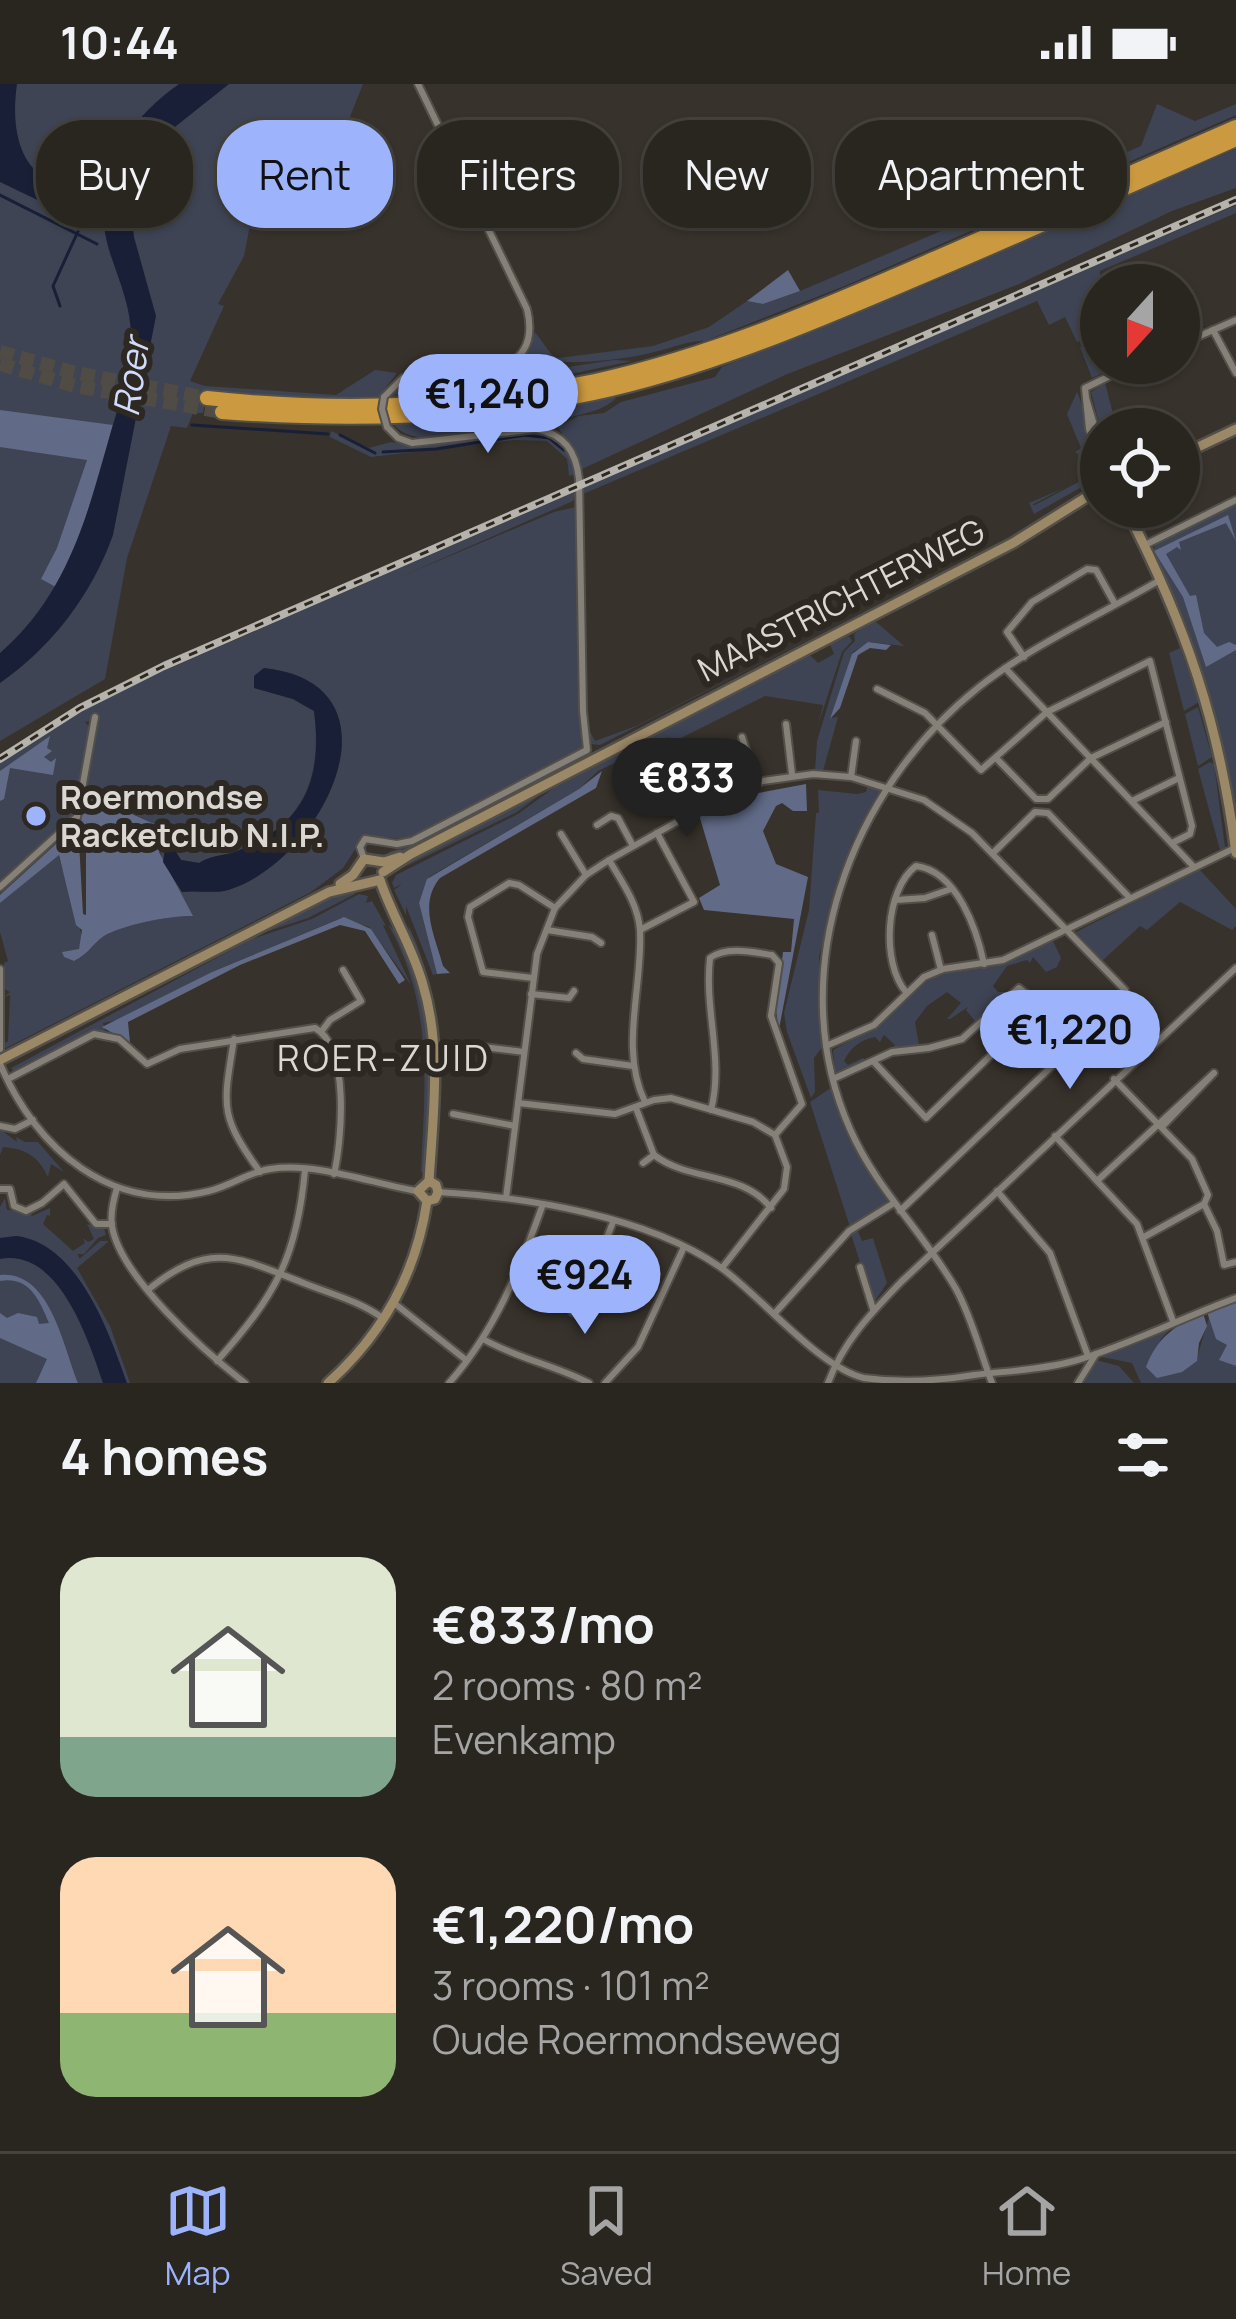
<!DOCTYPE html>
<meta charset="utf-8">
<style>
:root{--surface:#292620;--page:#35322d;--text:#f1f3f6;--muted:#a5a5a5;--line:#45433e;--accent:#9db4fd}
body{margin:0;font-family:Manrope,sans-serif;background:var(--page);color:var(--text);height:100vh;display:flex;flex-direction:column;font-size:45px;white-space:nowrap}
*{box-sizing:border-box;margin:0}
p{font-size:39px;color:var(--muted)}
.icon{flex:none;width:66px;height:66px;fill:none;stroke:currentColor;stroke-width:2;stroke-linecap:round;stroke-linejoin:round}
.map{position:relative;height:1299px;overflow:hidden}
.panel{display:flex;flex-direction:column;background:var(--surface);flex:1}
.panel>*{flex:none}
.top-card{position:absolute;left:36px;top:36px;width:1164px;height:108px;display:flex;gap:24px}
.needle{width:78px;rotate:201deg}
.tools{position:absolute;left:1080px;top:180px;display:grid;gap:24px}
.tools a{display:grid;place-items:center;width:120px;height:120px;border-radius:50%;background:var(--surface);box-shadow:0 3px 9px #0004,0 0 0 3px var(--line);font-size:60px}
.price{position:absolute;translate:-50% -102px;padding:0 27px;border-radius:42px;background:var(--accent);color:#111;font-size:39px;line-height:78px;filter:drop-shadow(0 3px 6px #0008)}
.price::after{content:'';position:absolute;left:50%;top:72px;width:36px;height:27px;margin-left:-18px;background:inherit;clip-path:polygon(0 0,100% 0,50% 100%)}
.price.on{background:#222;color:#fff}
ul{padding:0;list-style:none}
li{display:flex;align-items:center;gap:36px;height:300px;padding:0 60px}
li span{display:grid;place-items:center;flex:none;width:336px;height:240px;border-radius:36px;color:#555}
li>.icon{margin-inline-start:auto}
span .icon{width:144px;height:144px;fill:#fffc;stroke-width:1}
li b{font-size:51px}
h2{display:flex;justify-content:space-between;align-items:center;height:144px;padding:0 60px;font-size:51px}
.tag{padding:0 42px;border-radius:48px;background:var(--surface);box-shadow:0 3px 9px #0004,0 0 0 3px var(--line);font-size:42px;line-height:108px}
.tag.on{background:var(--accent);color:#111}
.status{display:flex;justify-content:space-between;align-items:center;height:84px;padding:0 60px;background:var(--surface);direction:ltr}
.status svg{height:33px;fill:currentColor}
.tabs{display:flex;justify-content:space-around;align-items:center;height:168px;border-top:3px solid var(--line);background:var(--surface);font-size:33px;color:var(--muted)}
.tabs a{display:grid;justify-items:center;gap:6px}
.tabs .on{color:var(--accent)}
.map>svg:first-child{display:block}
.green{fill:#3e4454}
.forest{fill:#616b87}
.water{fill:#181f37}
.lines{fill:none;stroke-linecap:round;stroke-linejoin:round}
.stream{stroke:#181f37;stroke-width:3}
.highway-tunnel{stroke:#504b44;stroke-width:14;stroke-dasharray:14 7;stroke-linecap:butt}
.street-casing{stroke:#534f49;stroke-width:10}
.secondary-casing{stroke:#534f49;stroke-width:14}
.highway-casing{stroke:#534f49;stroke-width:18}
.street{stroke:#868178;stroke-width:6}
.secondary{stroke:#9b8867;stroke-width:9}
.highway{stroke:#cb9a40;stroke-width:14}
.rail-casing{stroke:#b6b3ad;stroke-width:8}
.rail{stroke:#2d2821;stroke-width:3;stroke-dasharray:9;stroke-linecap:butt}
.street-bridge-casing{stroke:#534f49;stroke-width:10;stroke-linecap:butt}
.street-bridge{stroke:#868178;stroke-width:6}
.poi-dot{fill:#9db4fd;stroke:#2d2821;stroke-width:4.5}
.labels{text-anchor:middle;stroke-width:12;stroke-linejoin:round;paint-order:stroke}
.street-label{font-size:33px;fill:#dbd8d3;stroke:#2d2821}
.poi-label{font-size:33px;font-weight:bold;fill:#dbd8d3;stroke:#2d2821;text-anchor:start}
.water-label{font-size:36px;font-style:italic;fill:#d1dcfc;stroke:#2d2821}
.neighbourhood-label{font-size:36px;letter-spacing:3px;fill:#dbd8d3;stroke:#2d2821}
</style>
<div class="status"><b>10:44</b><svg viewBox="0 0 49 12"><path d="M0 12V9h3v3zM5 12V6h3v6zM10 12V3h3v9zM15 12V0h3v12zM26 1h20v11H26zM47 4h2v5h-2z"/></svg></div>
<div class="map">
<svg width="1236" height="1299" viewBox="0 0 1236 1299">
<rect width="100%" height="100%" fill="#37322b"/>
<g class="green">
<polygon points="0,0 363,0 341,55 326,121 271,114 268,127 253,126 244,172 218,220 224,222 190,297 205,302 336,311 375,286 397,289 378,314 274,312 207,305 203,329 193,329 187,344 171,342 127,474 105,595 0,657"/>
<path d="M1157,20L1195,37L1236,20V31L847,201L705,257C687,257 675,263 658,267C627,276 553,285 527,270L535,248L552,271L558,274L653,262L709,243L747,217L763,220L800,207L1141,62Z"/>
<path d="M1236,65V104L1172,127L1019,200L785,291L582,385C578,365 566,359 558,343L578,332L604,329L621,318L715,293L722,283L938,196Z"/>
<polygon points="1236,121 1236,129 1100,187 1101,279 1122,280 1092,294 1080,263 1085,261 1083,256 1077,258 1065,233 1049,241 1037,217 583,410 583,403 645,375"/>
<path d="M614,276L632,277L505,304L391,312C422,276 483,306 521,277L555,285Z"/>
<polygon points="1105,299 1117,345 1101,347 1091,308"/>
<path d="M1077,308C1086,327 1096,380 1087,400L1034,430L1029,419L1064,404L1032,421H1035L1086,394L1083,374L1075,368L1081,364L1067,330Z"/>
<path d="M612,312L616,314C598,333 570,327 550,344C507,333 424,374 394,341L543,328Z"/>
<polygon points="331,347 369,364 391,358 417,363 540,349 559,358 567,367 575,390 569,392 567,375 547,357 515,356 371,373 330,353"/>
<path d="M577,407L573,417L400,493L554,428L576,423L583,667L411,755L364,752L343,784L311,808L6,964L3,961L8,957L10,911L4,913L10,908L4,905V879L8,877L0,848V819L58,770L83,856L78,866L63,868L64,873L74,877C91,869 92,860 104,852C122,841 171,831 192,832L167,786L182,807C196,806 215,810 228,806C323,777 410,600 264,584L254,592L255,604L293,615L314,627C322,693 305,738 243,765C226,773 216,769 199,779L181,776L172,763L165,766L163,778L159,763L173,744L161,743L94,712V707L90,705L82,735L86,742V769L81,737V769L77,741L0,811V806L79,733L96,635L85,638L91,645L78,727L0,800V678L78,629L145,595Z"/>
<path d="M1236,421V732C1226,662 1207,591 1180,525C1172,505 1159,487 1153,466L1157,458Z"/>
<polygon points="927,495 600,661 591,660 586,635 585,540 588,644 595,657 636,642"/>
<polygon points="885,529 875,537 904,562 869,558 853,568 831,634 838,633 823,687 815,687 817,657 844,568 855,557 854,550 866,542 852,547"/>
<polygon points="844,539 806,561 389,775 389,768 416,759"/>
<polygon points="849,552 852,557 842,568 818,641 823,621 765,612 673,658 669,653 598,687 579,705 429,793 419,819 437,890 433,891 406,822 406,831 394,806 402,800 394,804 392,799 396,791 518,730 555,703 810,571 818,579 834,570 830,561"/>
<polygon points="1180,564 1199,618 1184,627 1169,569"/>
<polygon points="1198,623 1212,673 1198,682 1185,630"/>
<polygon points="640,655 548,705 517,728 394,788 393,785"/>
<polygon points="1210,678 1214,680 1225,763 1220,766 1198,685"/>
<polygon points="815,696 883,705 852,758 819,872 823,962 814,974 815,1008 811,1014 787,948 784,929 809,826 816,729 819,729 818,706 857,710 866,708 867,703"/>
<polygon points="1199,785 1236,825 1236,842 1232,846 1180,818 1147,846 1140,842 1102,877 1076,848"/>
<polygon points="352,802 355,810 308,834 250,853"/>
<polygon points="359,810 368,812 366,819 372,817 386,842 383,841 411,901 369,843 341,834 212,888 119,936 103,939 105,947 89,948 14,988 11,984 252,855 312,835"/>
<path d="M388,840C445,892 432,1018 424,1088H421C425,997 434,924 388,840Z"/>
<path d="M408,840C448,927 443,997 435,1091L437,984Z"/>
<path d="M1053,857L1061,874L1057,883L1046,888L1033,873L1030,879L1027,876L1007,882L993,902L998,908H1009L978,941L966,926L968,923L950,935H947L961,919L947,908L927,922L915,938L919,961L891,966L895,961L884,951L880,958L875,953C860,956 851,963 844,977L848,981L863,974L866,977L840,990L835,987L833,966L883,938L913,906L933,893L958,885L996,881Z"/>
<polygon points="243,858 53,957 51,954 232,861"/>
<polygon points="832,1003 852,1060 888,1116 879,1126 850,1143 810,1018"/>
<path d="M0,1045L17,1058L16,1053L25,1058H38L64,1088L51,1080L48,1093C38,1072 26,1065 3,1063L0,1071Z"/>
<polygon points="5,1114 7,1126 30,1127 32,1132 50,1124 50,1132 47,1131 43,1140 73,1167 85,1159 83,1154 88,1158 94,1155 87,1140 104,1144 106,1151 98,1154 84,1170 77,1170 80,1175 69,1184 100,1157 109,1157 77,1184 110,1242 130,1299 0,1299 0,1123"/>
<polygon points="857,1145 862,1157 873,1154 887,1199 873,1220 851,1150"/>
<polygon points="1209,1233 1228,1261 1220,1275 1236,1282 1236,1299 1141,1299 1132,1279 1102,1273 1174,1241 1161,1255 1158,1265 1196,1277"/>
<polygon points="1096,1276 1119,1282 1134,1299 1081,1299"/>
</g>
<g class="forest">
<polygon points="788,186 800,207 763,220 747,217"/>
<polygon points="0,326 113,341 78,461 56,503 41,495 57,464 87,376 0,363"/>
<polygon points="1228,431 1236,457 1226,439 1179,458 1181,466 1177,463 1166,470 1190,512 1196,511 1204,549 1217,563 1229,558 1236,561 1236,566 1206,583 1183,513 1154,467"/>
<polygon points="868,558 891,561 886,566 870,564 858,571 840,624 830,635 852,570"/>
<polygon points="50,652 47,664 52,667 44,673 51,678 56,674 53,691 10,684 4,715 0,717 0,687"/>
<path d="M602,687L596,704L440,794C418,820 435,852 443,882L450,889L437,890L419,819L427,795L579,705Z"/>
<polygon points="806,700 807,727 793,727 782,719 776,722 763,747 776,780 808,793 779,945 776,927 783,868 791,868 794,835 704,826 699,814 720,801 699,731 709,730 737,713"/>
<path d="M89,705L95,707L94,713L161,743L174,745L159,768L193,832C172,831 122,841 104,852C92,860 90,869 74,877L64,873L62,868L79,865L82,846L76,841L59,771L0,819V811L78,740L83,830L86,831V742L81,736Z"/>
<polygon points="344,833 371,845 405,896 399,900 365,847 340,841 240,881 128,938 130,959 102,943 212,888"/>
<path d="M0,1191C50,1186 63,1262 78,1299H36L47,1275L0,1254V1229L7,1234L18,1229L37,1233L39,1240L49,1239C39,1215 29,1192 0,1197Z"/>
<polygon points="1236,1218 1236,1282 1219,1276 1227,1261 1216,1255 1207,1228"/>
<path d="M1203,1229L1207,1242L1199,1259L1197,1277L1182,1288L1157,1294L1146,1283C1157,1254 1175,1241 1203,1229Z"/>
</g>
<g class="water">
<path d="M0,0H17C13,28 14,62 33,84C49,102 69,112 77,135L0,98Z"/>
<path d="M179,0H229L161,54L130,111L134,153L156,232L113,451C92,510 52,563 0,599V569C67,511 87,433 110,351C119,320 132,285 131,252C131,224 120,199 111,172C87,100 119,43 179,0Z"/>
<path d="M264,584C410,600 323,777 228,806C215,810 196,806 182,808L163,778L165,766L173,763L181,776L199,779C216,769 226,773 242,765C305,739 323,694 314,627L293,615L254,604V592Z"/>
<path d="M16,1152C78,1159 109,1248 127,1299H103C88,1255 59,1164 0,1175V1154Z"/>
</g>
<g class="lines">
<g class="stream">
<polyline points="0,111 97,160"/>
<polyline points="60,222 53,202 80,143 76,135"/>
<polyline points="192,341 328,350"/>
<polyline points="340,351 375,369"/>
<polyline points="383,368 436,365 525,351 549,354 564,366"/>
</g>
<g class="highway-tunnel">
<polyline points="0,268 76,289 207,314"/>
<polyline points="0,280 75,302 222,328"/>
</g>
<defs>
<g id="street">
<polyline points="1213,246 1236,289"/>
<polyline points="1179,261 1236,236"/>
<path d="M384,313L403,294C450,287 546,304 527,225L418,0"/>
<polyline points="1086,314 1101,364"/>
<polyline points="1101,382 1089,345 1085,304 1137,279"/>
<polyline points="1145,461 1236,416"/>
<polyline points="1024,573 1007,548 1032,518 1087,485 1096,486 1115,520"/>
<polyline points="1005,584 1193,782"/>
<polyline points="877,605 925,629 981,686 1047,628 1150,577 1192,742 1190,750 1172,759"/>
<polyline points="786,640 792,690"/>
<polyline points="742,653 756,699"/>
<polyline points="997,675 1036,715 1048,715 1091,674 1166,638"/>
<polyline points="706,678 723,712"/>
<polyline points="851,693 856,657"/>
<polyline points="659,696 659,705 666,708 681,735"/>
<polyline points="644,713 659,705"/>
<polyline points="1132,717 1179,694"/>
<polyline points="597,741 611,732 618,734 633,762"/>
<polyline points="561,750 586,791"/>
<polyline points="993,769 1035,728 1048,729 1129,813"/>
<path d="M364,775L360,763L365,755L397,760L412,757L587,666L583,627L579,395C576,367 564,350 536,345L412,359L398,354L387,343"/>
<path d="M609,776C622,798 638,820 640,846C643,903 619,965 645,1018"/>
<polyline points="0,803 77,733 95,633"/>
<polyline points="896,816 925,814 951,805"/>
<polyline points="547,846 592,853 601,859"/>
<polyline points="640,846 694,818 657,749"/>
<polyline points="932,851 941,886"/>
<polyline points="0,885 0,965"/>
<polyline points="533,894 483,888 468,833 470,823 509,799 519,801 555,824"/>
<path d="M906,908C881,879 885,805 916,782C957,787 977,846 984,880"/>
<polyline points="531,910 569,914 574,907"/>
<polyline points="321,948 330,936 361,917 343,886"/>
<path d="M234,955C223,1023 219,1031 260,1088"/>
<polyline points="475,962 524,968"/>
<polyline points="826,962 874,941 924,893 943,885 1003,876 1235,764"/>
<polyline points="576,969 583,975 633,982"/>
<path d="M0,980C36,1065 112,1131 209,1107C230,1102 249,1088 270,1085C317,1078 370,1099 416,1107"/>
<path d="M8,995L94,950L119,955L147,980L180,965L315,944C350,963 342,1056 334,1090"/>
<polyline points="833,995 892,968 929,964 962,955 1019,904 1042,922 926,1034 873,977"/>
<polyline points="1114,995 1192,1075 1208,1111 1204,1120 1144,1153"/>
<polyline points="518,1019 615,1030 654,1016 671,1014 753,1038 775,1051 787,1083 784,1105 722,1184"/>
<polyline points="636,1024 654,1071 643,1079"/>
<path d="M711,1026C724,976 704,926 710,874C727,862 752,868 772,871L779,879L771,932L802,1020L775,1051"/>
<polyline points="453,1030 515,1042"/>
<polyline points="0,1042 15,1045 33,1036"/>
<polyline points="1055,1052 1137,1140 1173,1237"/>
<path d="M654,1071C689,1098 742,1087 771,1124"/>
<polyline points="1098,1096 1214,989 1162,1043"/>
<path d="M117,1104C113,1117 110,1129 112,1142C120,1193 205,1268 245,1299"/>
<polyline points="0,1105 10,1105 14,1122 26,1127 42,1119 64,1100 96,1140 112,1140"/>
<polyline points="997,1107 1050,1169 1088,1272"/>
<path d="M438,1108C525,1113 647,1132 720,1183C761,1212 818,1283 864,1294C900,1299 938,1297 974,1291C1007,1287 1041,1286 1074,1277C1129,1261 1181,1234 1236,1214"/>
<polyline points="506,1114 537,870 555,824 586,791 609,776 723,712 763,697 813,690 851,693 924,716 972,749 1125,906 1116,921 900,1127"/>
<polyline points="1204,1120 1217,1147 1224,1181 1236,1178"/>
<polyline points="860,1183 873,1225"/>
<polyline points="589,1200 594,1207 584,1232 572,1228 582,1203 589,1200 613,1138"/>
<path d="M149,1205C211,1155 239,1174 306,1200C334,1211 359,1217 384,1235"/>
<polyline points="394,1219 466,1276"/>
<polyline points="775,1229 849,1147 894,1119"/>
<path d="M483,1255C518,1275 552,1280 589,1299"/>
<path d="M217,1277C275,1212 297,1174 305,1086"/>
<path d="M449,1299C495,1247 520,1185 543,1120"/>
<polyline points="605,1299 638,1263 684,1163"/>
<path d="M828,1299C843,1258 871,1229 901,1198L1236,884"/>
<path d="M992,1299C980,1268 972,1234 956,1205C924,1149 876,1105 850,1045C781,890 850,705 979,603C1034,560 1100,531 1160,496"/>
<polyline points="1078,1299 1096,1270"/>
</g>
<g id="secondary">
<polyline points="1179,372 1236,345"/>
<path d="M1125,423C1186,541 1219,638 1236,769"/>
<polyline points="383,788 411,770 1013,459 1101,404"/>
<path d="M380,796C392,832 413,864 423,901C442,964 433,1032 429,1097"/>
<polyline points="340,800 353,791 364,775 384,778 400,773"/>
<polyline points="0,976 329,808 380,796"/>
<polyline points="427,1117 435,1115 438,1108 436,1101 429,1097"/>
<polyline points="427,1117 418,1107 429,1097"/>
<path d="M328,1299C383,1250 416,1190 427,1117"/>
</g>
<g id="highway">
<path d="M207,314C337,328 467,324 595,297C714,271 825,222 936,174C1036,130 1137,87 1236,43"/>
<path d="M222,328C347,337 471,335 594,309C701,286 801,244 902,201C1014,154 1125,104 1236,55"/>
</g>
</defs>
<use href="#street" class="street-casing"/>
<use href="#secondary" class="secondary-casing"/>
<use href="#highway" class="highway-casing"/>
<use href="#street" class="street"/>
<use href="#secondary" class="secondary"/>
<use href="#highway" class="highway"/>
<defs>
<polyline id="rail" points="0,675 80,624 164,582 1236,116"/>
</defs>
<use href="#rail" class="rail-casing"/>
<use href="#rail" class="rail"/>
<defs>
<polyline id="street-bridge" points="384,313 382,325 387,343"/>
</defs>
<use href="#street-bridge" class="street-bridge-casing"/>
<use href="#street-bridge" class="street-bridge"/>
</g>
<circle class="poi-dot" cx="36" cy="732" r="12"/>
<g class="labels">
<g class="street-label">
<text transform="translate(841 516) rotate(-27)" y="12">MAASTRICHTERWEG</text>
</g>
<g class="poi-label">
<text x="60" y="725">Roermondse<tspan x="60" dy="38">Racketclub N.I.P.</tspan></text>
</g>
<g class="water-label">
<text transform="translate(131 293) rotate(-82)" y="13">Roer</text>
</g>
<g class="neighbourhood-label">
<text x="384" y="987">ROER-ZUID</text>
</g>
</g>
</svg>
<div class="tools">
<a><svg class="needle" viewBox="-14 -14 28 28"><path d="M0-13l5 13h-10z" fill="#e53935"/><path d="M0 13l5-13h-10z" fill="#a5a5a5"/></svg></a>
<a><svg class="icon" aria-label="locate" viewBox="0 0 24 24"><circle cx="12" cy="12" r="6"/><path d="M12 2v4M12 18v4M2 12h4M18 12h4"/></svg></a>
</div>
<b class="price" style="left:488px;top:372px">€1,240</b>
<b class="price on" style="left:687px;top:756px">€833</b>
<b class="price" style="left:1070px;top:1008px">€1,220</b>
<b class="price" style="left:585px;top:1253px">€924</b>
<div class="top-card">
<a class="tag">Buy</a>
<a class="tag on">Rent</a>
<a class="tag">Filters</a>
<a class="tag">New</a>
<a class="tag">Apartment</a>
</div>
</div>
<section class="panel">
<h2>4 homes<svg class="icon" aria-label="filters" viewBox="0 0 24 24"><path d="M4 7h16M4 17h16"/><circle cx="9" cy="7" r="2"/><circle cx="15" cy="17" r="2"/></svg></h2>
<ul>
<li><span style="background:linear-gradient(#dfe7d0 75%,#7fa58c 0)"><svg class="icon" aria-label="home" viewBox="0 0 24 24"><path d="M3 11l9-7 9 7M6 9v11h12V9"/></svg></span><div><b>€833/mo</b><p>2 rooms · 80 m²</p><p>Evenkamp</p></div></li>
<li><span style="background:linear-gradient(#ffd9b3 65%,#8fb573 0)"><svg class="icon" aria-label="home" viewBox="0 0 24 24"><path d="M3 11l9-7 9 7M6 9v11h12V9"/></svg></span><div><b>€1,220/mo</b><p>3 rooms · 101 m²</p><p>Oude Roermondseweg</p></div></li>
</ul>
</section>
<nav class="tabs">
<a class="on"><svg class="icon" aria-label="map" viewBox="0 0 24 24"><path d="M3 6l6-2 6 2 6-2v14l-6 2-6-2-6 2zM9 4v14M15 6v14"/></svg>Map</a>
<a><svg class="icon" aria-label="saved" viewBox="0 0 24 24"><path d="M7 4h10v16l-5-4-5 4z"/></svg>Saved</a>
<a><svg class="icon" aria-label="home" viewBox="0 0 24 24"><path d="M3 11l9-7 9 7M6 9v11h12V9"/></svg>Home</a>
</nav>
